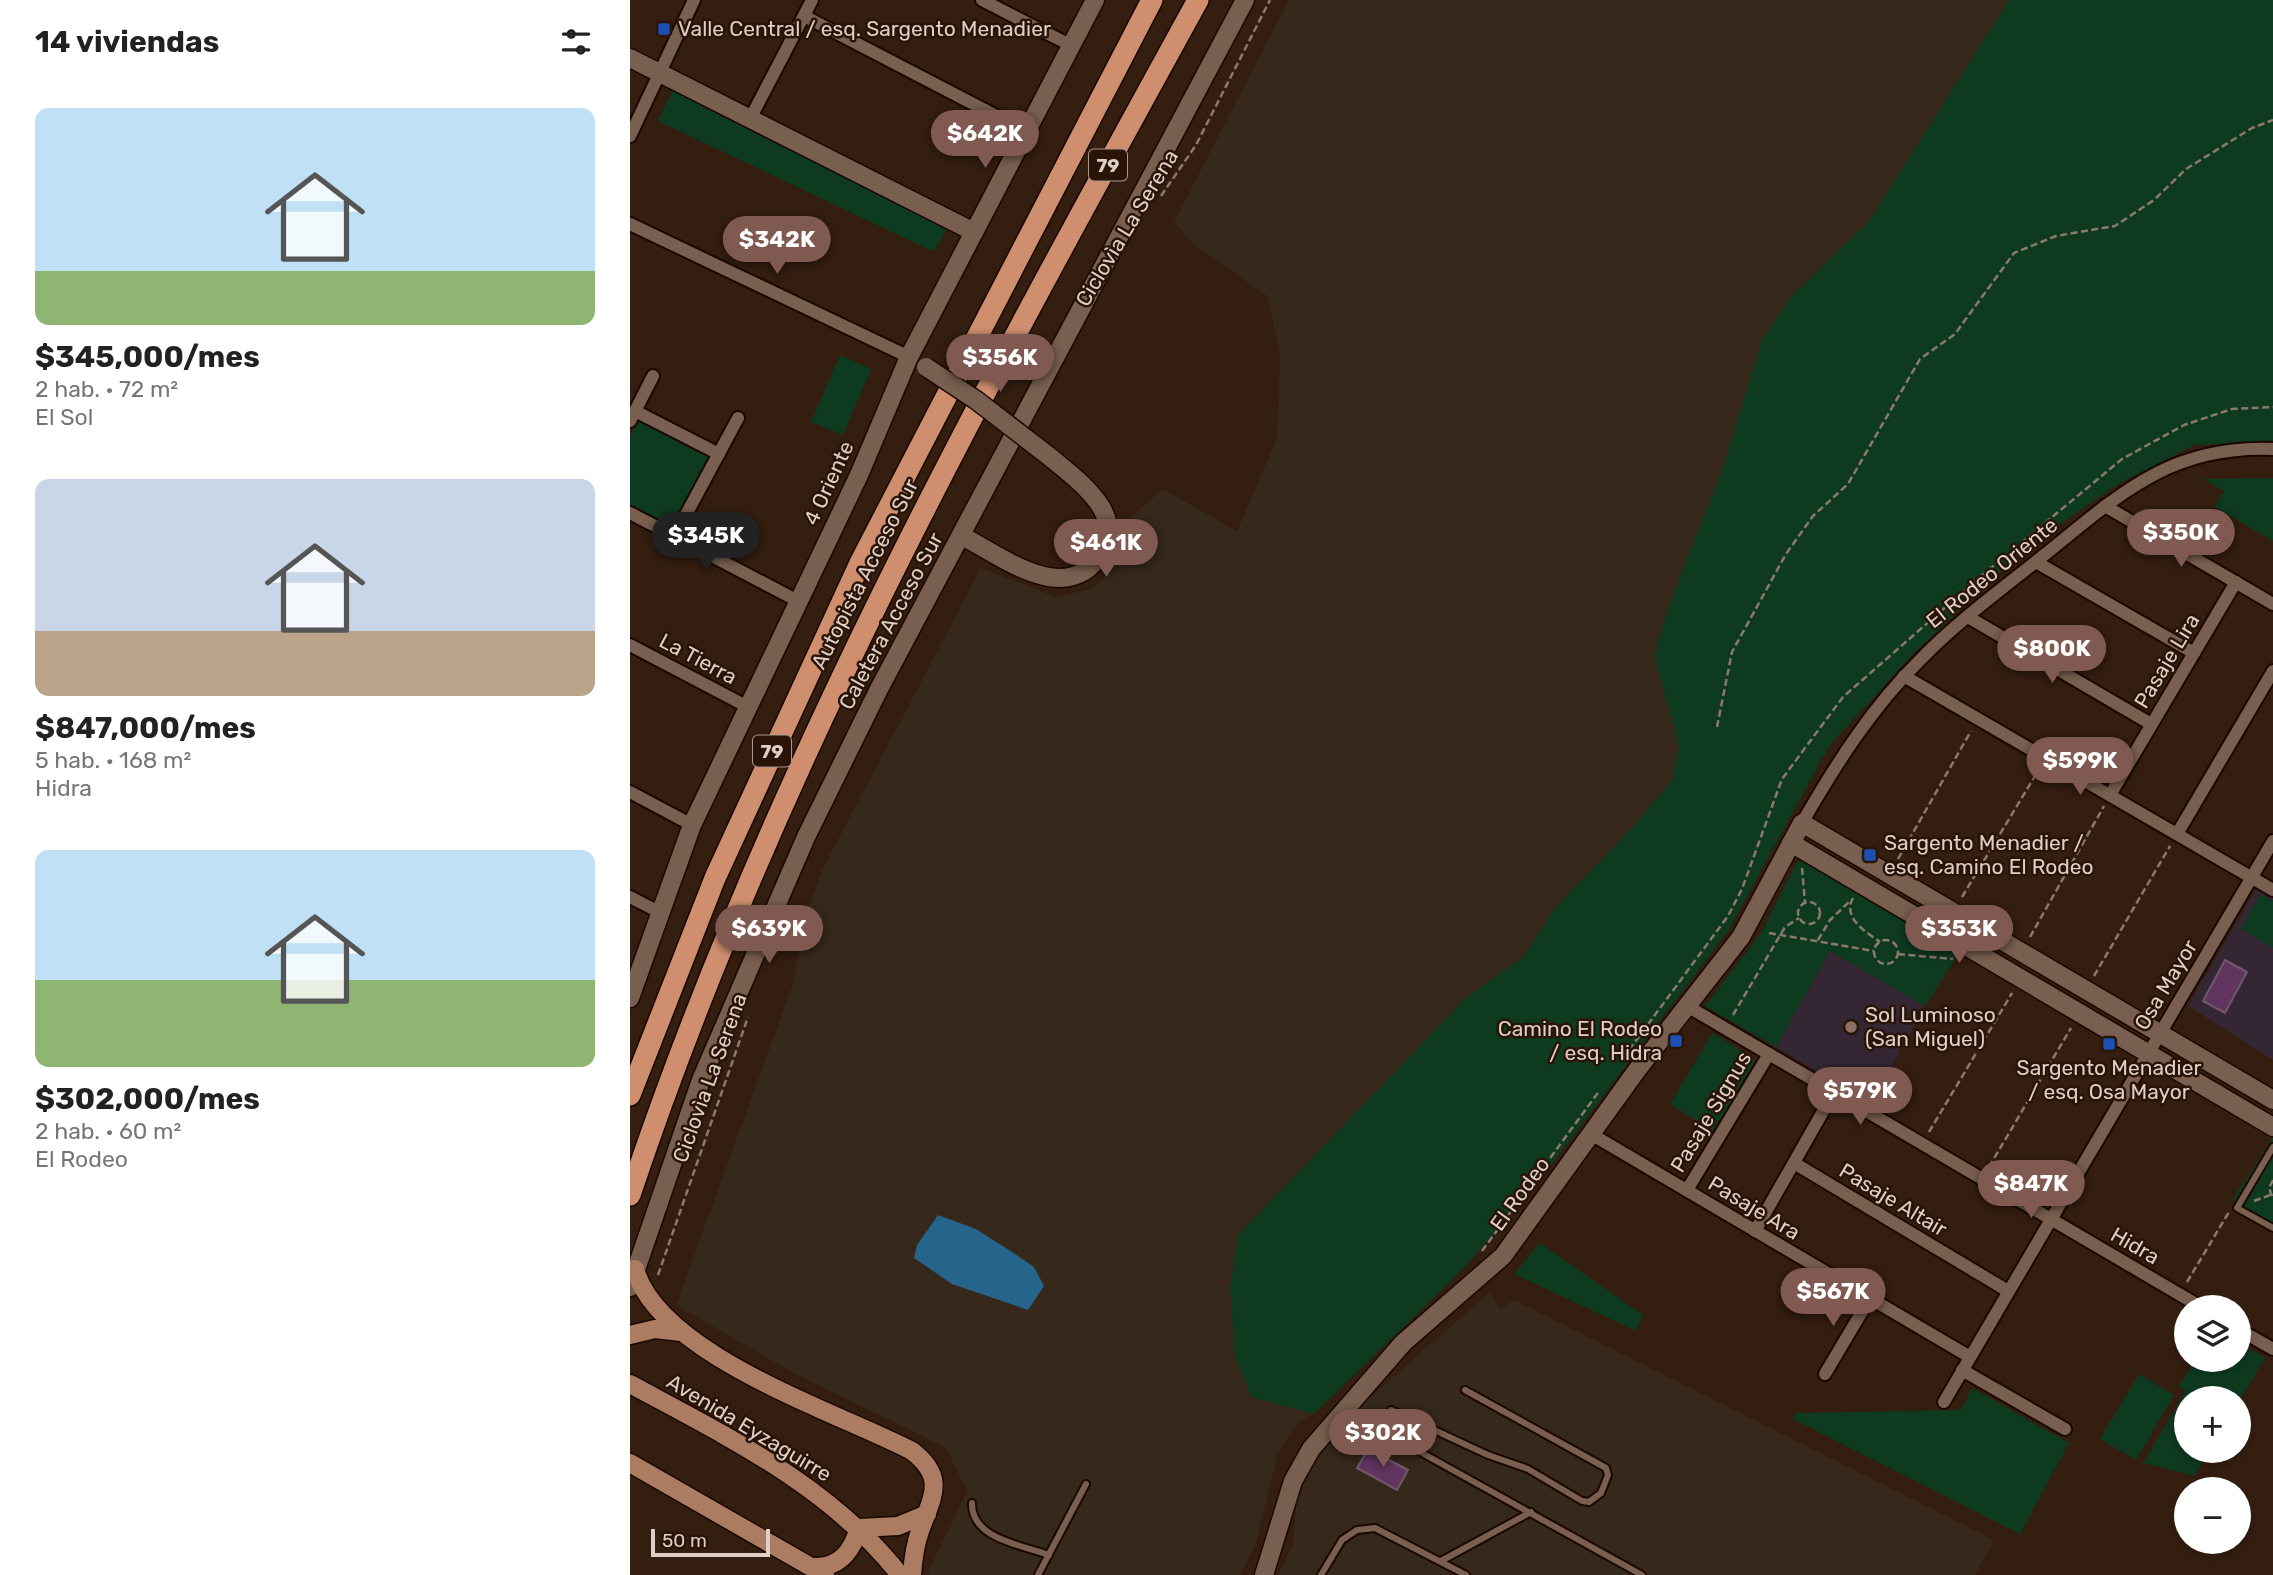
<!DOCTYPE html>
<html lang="es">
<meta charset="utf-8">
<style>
:root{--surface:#fff;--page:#f6f6f6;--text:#222;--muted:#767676;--accent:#805951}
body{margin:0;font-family:Rubik,sans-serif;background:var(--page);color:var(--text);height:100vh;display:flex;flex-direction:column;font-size:26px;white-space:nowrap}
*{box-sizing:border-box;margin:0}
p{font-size:23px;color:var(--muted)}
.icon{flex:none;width:38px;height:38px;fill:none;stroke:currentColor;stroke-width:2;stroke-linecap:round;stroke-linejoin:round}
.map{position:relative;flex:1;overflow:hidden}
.panel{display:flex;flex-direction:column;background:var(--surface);width:630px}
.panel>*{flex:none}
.fabs{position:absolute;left:1544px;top:1295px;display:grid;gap:14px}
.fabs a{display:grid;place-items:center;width:77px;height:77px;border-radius:50%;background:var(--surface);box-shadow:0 4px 10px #0003;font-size:35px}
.scale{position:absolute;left:21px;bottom:18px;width:119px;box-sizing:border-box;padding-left:7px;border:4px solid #decfc6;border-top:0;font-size:19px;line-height:24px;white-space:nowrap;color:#decfc6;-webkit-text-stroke:5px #291407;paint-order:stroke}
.price{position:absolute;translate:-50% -60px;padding:0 16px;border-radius:24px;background:var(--accent);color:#fff;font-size:23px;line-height:46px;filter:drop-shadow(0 2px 4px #0008)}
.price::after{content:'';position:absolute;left:50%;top:42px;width:21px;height:16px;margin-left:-10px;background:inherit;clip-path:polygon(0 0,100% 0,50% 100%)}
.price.active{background:#222;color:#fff}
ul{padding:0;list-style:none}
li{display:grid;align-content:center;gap:14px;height:371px;padding:0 35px}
li span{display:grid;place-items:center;height:217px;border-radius:14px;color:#555}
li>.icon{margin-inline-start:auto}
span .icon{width:126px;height:126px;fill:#fffc;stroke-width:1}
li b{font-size:30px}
h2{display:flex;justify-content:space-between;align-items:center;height:84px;padding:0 35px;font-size:30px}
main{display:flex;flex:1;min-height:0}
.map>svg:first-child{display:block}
.industrial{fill:#36281b}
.education{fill:#342632}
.green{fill:#0e3a20}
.water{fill:#25658b}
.building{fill:#61355f;stroke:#6f596d;stroke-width:2}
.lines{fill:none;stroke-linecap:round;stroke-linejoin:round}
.lane-casing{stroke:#1a0700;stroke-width:10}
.street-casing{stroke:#1a0700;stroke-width:16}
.secondary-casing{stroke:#1a0700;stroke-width:21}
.primary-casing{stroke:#1a0700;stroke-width:21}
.highway-casing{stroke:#1a0700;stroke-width:24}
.path{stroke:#8c796e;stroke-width:2.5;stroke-dasharray:7 3.5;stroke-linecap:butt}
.lane{stroke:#785f4f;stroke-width:6}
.street{stroke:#785f4f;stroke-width:12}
.secondary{stroke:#785f4f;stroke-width:18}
.primary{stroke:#ac7c62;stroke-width:18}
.highway{stroke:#cf8f6f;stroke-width:21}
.secondary-bridge-casing{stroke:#1a0700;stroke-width:21;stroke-linecap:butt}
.secondary-bridge{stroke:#785f4f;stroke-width:18}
.transit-dot{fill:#1a4fb4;stroke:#291407;stroke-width:2.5}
.education-dot{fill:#8d6e63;stroke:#291407;stroke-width:2.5}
.labels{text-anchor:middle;stroke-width:5;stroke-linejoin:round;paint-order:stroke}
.shield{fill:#291407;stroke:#a8978d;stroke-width:2}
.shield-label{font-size:19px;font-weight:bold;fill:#decfc6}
.poi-label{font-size:21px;fill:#decfc6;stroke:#291407;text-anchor:start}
.street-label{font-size:21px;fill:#decfc6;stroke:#291407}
</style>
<main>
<section class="panel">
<h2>14 viviendas<svg class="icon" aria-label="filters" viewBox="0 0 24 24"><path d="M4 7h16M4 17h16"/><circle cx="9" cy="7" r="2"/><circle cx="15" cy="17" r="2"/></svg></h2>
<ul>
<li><span style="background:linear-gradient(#bfe0f5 75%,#8fb573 0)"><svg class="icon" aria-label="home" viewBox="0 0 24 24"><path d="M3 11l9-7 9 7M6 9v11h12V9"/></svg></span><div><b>$345,000/mes</b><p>2 hab. · 72 m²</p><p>El Sol</p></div></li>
<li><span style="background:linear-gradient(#c9d6e8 70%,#b9a48a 0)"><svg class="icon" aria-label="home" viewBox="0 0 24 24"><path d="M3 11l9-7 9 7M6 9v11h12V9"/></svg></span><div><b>$847,000/mes</b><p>5 hab. · 168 m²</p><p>Hidra</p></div></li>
<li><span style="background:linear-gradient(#bfe0f5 60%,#8fb573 0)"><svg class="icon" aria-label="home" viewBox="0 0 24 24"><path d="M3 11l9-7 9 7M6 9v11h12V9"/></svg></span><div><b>$302,000/mes</b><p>2 hab. · 60 m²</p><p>El Rodeo</p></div></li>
</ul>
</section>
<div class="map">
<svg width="1643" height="1575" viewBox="0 0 1643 1575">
<rect width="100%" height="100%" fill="#341e10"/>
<g class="industrial">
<polygon points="659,0 1379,0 1239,221 1161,297 1040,603 1024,655 1049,747 1042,780 1004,826 924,909 895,955 836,998 608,1235 600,1288 605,1356 621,1397 684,1414 668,1422 648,1454 626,1543 610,1575 300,1575 298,1572 337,1491 316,1448 160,1371 46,1305 163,984 175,917 192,870 351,568 426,597 461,589 486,565 495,544 496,521 533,489 607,531 647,438 650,353 637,296 563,244 544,222"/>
<polygon points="859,1293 870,1309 884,1300 1364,1540 1345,1575 648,1575 663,1544 667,1486 707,1426"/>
</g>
<g class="education">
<polygon points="1627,887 1643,896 1643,1060 1558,1006"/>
<polygon points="1200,951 1295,1006 1241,1103 1146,1047"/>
</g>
<g class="green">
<polygon points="1379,0 1643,0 1643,442 1564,445 1488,484 1400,545 1283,654 1199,746 1099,929 910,1180 833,1269 684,1414 621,1397 605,1356 600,1288 608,1235 836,998 895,955 924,909 1004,826 1042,780 1049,747 1024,655 1040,603 1095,462 1132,340 1161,297 1239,221"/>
<polygon points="43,89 317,228 304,252 28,121"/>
<polygon points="210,355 241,369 213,435 181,422"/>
<polygon points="9,419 79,455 42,527 0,505 0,436"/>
<polygon points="1643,478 1643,541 1585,507 1594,491 1573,479"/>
<polygon points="1175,860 1332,949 1295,1006 1200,951 1146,1047 1075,1006 1131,933 1166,864"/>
<polygon points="1631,894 1643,901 1643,948 1611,929"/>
<polygon points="1082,1033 1127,1060 1084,1131 1040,1104"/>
<polygon points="1643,1137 1643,1223 1602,1200"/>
<polygon points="910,1243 1013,1315 1006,1331 884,1274"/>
<polygon points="1608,1342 1635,1358 1608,1402 1608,1398 1556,1398 1556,1451 1579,1451 1564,1476 1513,1463 1556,1391 1549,1386 1565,1360 1608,1360"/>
<polygon points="1509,1374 1544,1395 1506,1460 1470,1439"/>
<polygon points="1342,1388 1439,1443 1390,1534 1163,1419 1165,1413 1331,1410"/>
</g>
<polygon class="water" points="308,1215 346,1229 382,1252 404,1267 414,1286 398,1310 322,1284 284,1258 287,1245"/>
<g class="building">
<polygon points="1595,960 1617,972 1595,1013 1573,1001"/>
<polygon points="738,1449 778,1470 767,1490 727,1468"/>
</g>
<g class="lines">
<defs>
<g id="lane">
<polyline points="1643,1147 1607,1208 1643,1228"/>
<polyline points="718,1412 1012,1575"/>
<polyline points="748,1428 761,1410 858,1455 898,1469 952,1501 959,1502 971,1493 978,1475 976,1468 835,1390"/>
<path d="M342,1503C341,1539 392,1545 419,1555"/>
<polyline points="811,1561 901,1512"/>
<polyline points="408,1575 456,1484"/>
<polyline points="691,1575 712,1540 727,1530 745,1528 836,1575"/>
</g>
<g id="street">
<polyline points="352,0 442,46"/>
<polyline points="174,16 397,132"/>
<polyline points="120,119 182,0"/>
<polyline points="0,136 64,0"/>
<polyline points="0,224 279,357"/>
<polyline points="5,411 89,454"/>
<polyline points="0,421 23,376"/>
<polyline points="1475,506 1643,604"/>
<polyline points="0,513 168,601"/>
<polyline points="44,537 108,418"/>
<polyline points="1406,562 1564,653"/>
<polyline points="1338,617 1521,724"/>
<polyline points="0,645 118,707"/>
<polyline points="1274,676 1643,890"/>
<polyline points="0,792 62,825"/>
<polyline points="1480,795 1606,582"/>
<path d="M1172,823C1206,764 1242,707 1291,659C1328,621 1372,589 1413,556C1489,495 1539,445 1643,449"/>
<polyline points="1547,834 1643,671"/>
<polyline points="0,897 29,912"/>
<polyline points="1057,1006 1571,1307"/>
<polyline points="961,1134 1340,1357"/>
<polyline points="1164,1163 1378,1291"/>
<polyline points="1057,1190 1139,1054"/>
<polyline points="1125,1231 1204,1092"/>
<polyline points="1608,1329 1643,1349"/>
<polyline points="1332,1370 1435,1429"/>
<polyline points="1195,1374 1240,1298"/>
<polyline points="1314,1402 1643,841"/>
</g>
<g id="secondary">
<polyline points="0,58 344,232"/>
<path d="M332,536C359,550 389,572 419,577C435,580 452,576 463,564C505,520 451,483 420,457"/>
<polyline points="1161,843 1643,1127"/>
<polyline points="0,998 62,825 229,475 279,357 465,0"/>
<polyline points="0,1287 71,1080 176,837 249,689 615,0"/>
<polyline points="634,1575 663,1481 681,1449 773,1343 873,1256 1007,1070 1111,937 1172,823 1643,1100"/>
</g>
<g id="primary">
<path d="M5,1269C29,1355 207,1412 282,1451C317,1478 302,1497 290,1531C285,1545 283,1560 282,1575"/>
<polyline points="0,1335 25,1329 51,1332"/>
<path d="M0,1384C98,1437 200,1486 270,1575"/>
<polyline points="0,1463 195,1575"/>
<polyline points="229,1528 268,1526 297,1514"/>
<path d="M184,1567C210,1568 222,1551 229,1528"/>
</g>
<g id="highway">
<polyline points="0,1095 85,878 231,561 522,0"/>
<path d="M0,1195C141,772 354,390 568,0"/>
</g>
</defs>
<use href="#lane" class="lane-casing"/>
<use href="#street" class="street-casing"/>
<use href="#secondary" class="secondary-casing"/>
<use href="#primary" class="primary-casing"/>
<use href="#highway" class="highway-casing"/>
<g class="path">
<polyline points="531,196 566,145 640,0"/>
<polyline points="1087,727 1102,652 1156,554 1183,516 1218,484 1290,359 1325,334 1384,253 1426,236 1485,226 1524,200 1556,169 1622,128 1643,120"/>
<polyline points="1268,859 1341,731"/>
<polyline points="1172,868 1175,903"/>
<polyline points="1332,897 1408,771"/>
<path d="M1223,898C1212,918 1236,932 1250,942"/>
<circle cx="1179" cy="913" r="11"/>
<polyline points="1139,933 1244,951"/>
<polyline points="1400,937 1474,806"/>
<polyline points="1188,940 1200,920 1221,900"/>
<circle cx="1256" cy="952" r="12"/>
<polyline points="1268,954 1323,959"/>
<polyline points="1464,976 1540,846"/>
<polyline points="1103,1015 1155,927 1169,918"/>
<polyline points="999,1050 1098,916 1112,889 1152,779 1213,697 1350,577 1492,459 1554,425 1602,409 1643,407"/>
<polyline points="1299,1132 1382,993"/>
<polyline points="1359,1167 1441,1028"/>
<polyline points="1643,1180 1639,1188 1643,1199"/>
<polyline points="1624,1201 1640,1195"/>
<polyline points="852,1251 970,1090"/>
<polyline points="28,1275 118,1017"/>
<polyline points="1557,1282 1599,1212"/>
</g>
<use href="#lane" class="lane"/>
<use href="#street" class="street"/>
<use href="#secondary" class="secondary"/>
<use href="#primary" class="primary"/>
<use href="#highway" class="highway"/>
<defs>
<polyline id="secondary-bridge" points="296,367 346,400 420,457"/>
</defs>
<use href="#secondary-bridge" class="secondary-bridge-casing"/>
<use href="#secondary-bridge" class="secondary-bridge"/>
</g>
<g class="transit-dot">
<rect x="27" y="22" width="14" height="14" rx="3.5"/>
<rect x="1233" y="848" width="14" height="14" rx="3.5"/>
<rect x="1039" y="1034" width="14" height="14" rx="3.5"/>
<rect x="1472" y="1037" width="14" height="14" rx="3.5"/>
</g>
<circle class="education-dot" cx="1221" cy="1027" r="7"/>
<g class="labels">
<g class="shield">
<rect x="459" y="149.5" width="38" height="31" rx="5"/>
<rect x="123" y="735.5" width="38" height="31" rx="5"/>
</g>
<g class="shield-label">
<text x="478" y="172">79</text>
<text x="142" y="758">79</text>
</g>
<g class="poi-label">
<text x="48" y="36">Valle Central / esq. Sargento Menadier</text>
<text x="1254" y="850">Sargento Menadier /<tspan x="1254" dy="24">esq. Camino El Rodeo</tspan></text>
<text x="1235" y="1022">Sol Luminoso<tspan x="1235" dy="24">(San Miguel)</tspan></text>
<text x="1032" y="1036" text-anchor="end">Camino El Rodeo<tspan x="1032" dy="24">/ esq. Hidra</tspan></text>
<text x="1479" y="1075" text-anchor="middle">Sargento Menadier<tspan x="1479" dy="24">/ esq. Osa Mayor</tspan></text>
</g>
<g class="street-label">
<text transform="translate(497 228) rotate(-59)" y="7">Ciclovìa La Serena</text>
<text transform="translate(199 483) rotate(-65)" y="7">4 Oriente</text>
<text transform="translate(1362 573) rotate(-39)" y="7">El Rodeo Oriente</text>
<text transform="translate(235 574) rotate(-63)" y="7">Autopista Acceso Sur</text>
<text transform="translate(261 621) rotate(-62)" y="7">Caletera Acceso Sur</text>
<text transform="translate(68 659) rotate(28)" y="7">La Tierra</text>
<text transform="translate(1537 661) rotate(-59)" y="7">Pasaje Lira</text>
<text transform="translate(1536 985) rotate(-59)" y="7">Osa Mayor</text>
<text transform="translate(80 1078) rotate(-70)" y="7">Ciclovìa La Serena</text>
<text transform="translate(1081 1112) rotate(-59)" y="7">Pasaje Signus</text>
<text transform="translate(890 1194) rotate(-54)" y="7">El Rodeo</text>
<text transform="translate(1263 1200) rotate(31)" y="7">Pasaje Altair</text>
<text transform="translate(1124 1208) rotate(31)" y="7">Pasaje Ara</text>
<text transform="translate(1505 1246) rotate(30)" y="7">Hidra</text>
<text transform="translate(119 1428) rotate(31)" y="7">Avenida Eyzaguirre</text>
</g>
</g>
</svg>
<div class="fabs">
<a><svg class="icon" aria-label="layers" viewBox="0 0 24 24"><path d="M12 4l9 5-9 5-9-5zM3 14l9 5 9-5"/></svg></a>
<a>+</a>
<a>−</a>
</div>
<div class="scale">50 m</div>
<b class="price" style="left:355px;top:170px">$642K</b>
<b class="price" style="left:147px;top:276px">$342K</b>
<b class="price" style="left:370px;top:394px">$356K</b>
<b class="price" style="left:1551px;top:569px">$350K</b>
<b class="price active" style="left:76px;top:572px">$345K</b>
<b class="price" style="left:476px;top:579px">$461K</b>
<b class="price" style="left:1422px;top:685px">$800K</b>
<b class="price" style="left:1450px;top:797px">$599K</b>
<b class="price" style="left:139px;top:965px">$639K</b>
<b class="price" style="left:1329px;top:965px">$353K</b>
<b class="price" style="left:1230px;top:1127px">$579K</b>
<b class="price" style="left:1401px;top:1220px">$847K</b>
<b class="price" style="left:1203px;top:1328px">$567K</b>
<b class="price" style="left:753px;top:1469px">$302K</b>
</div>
</main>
